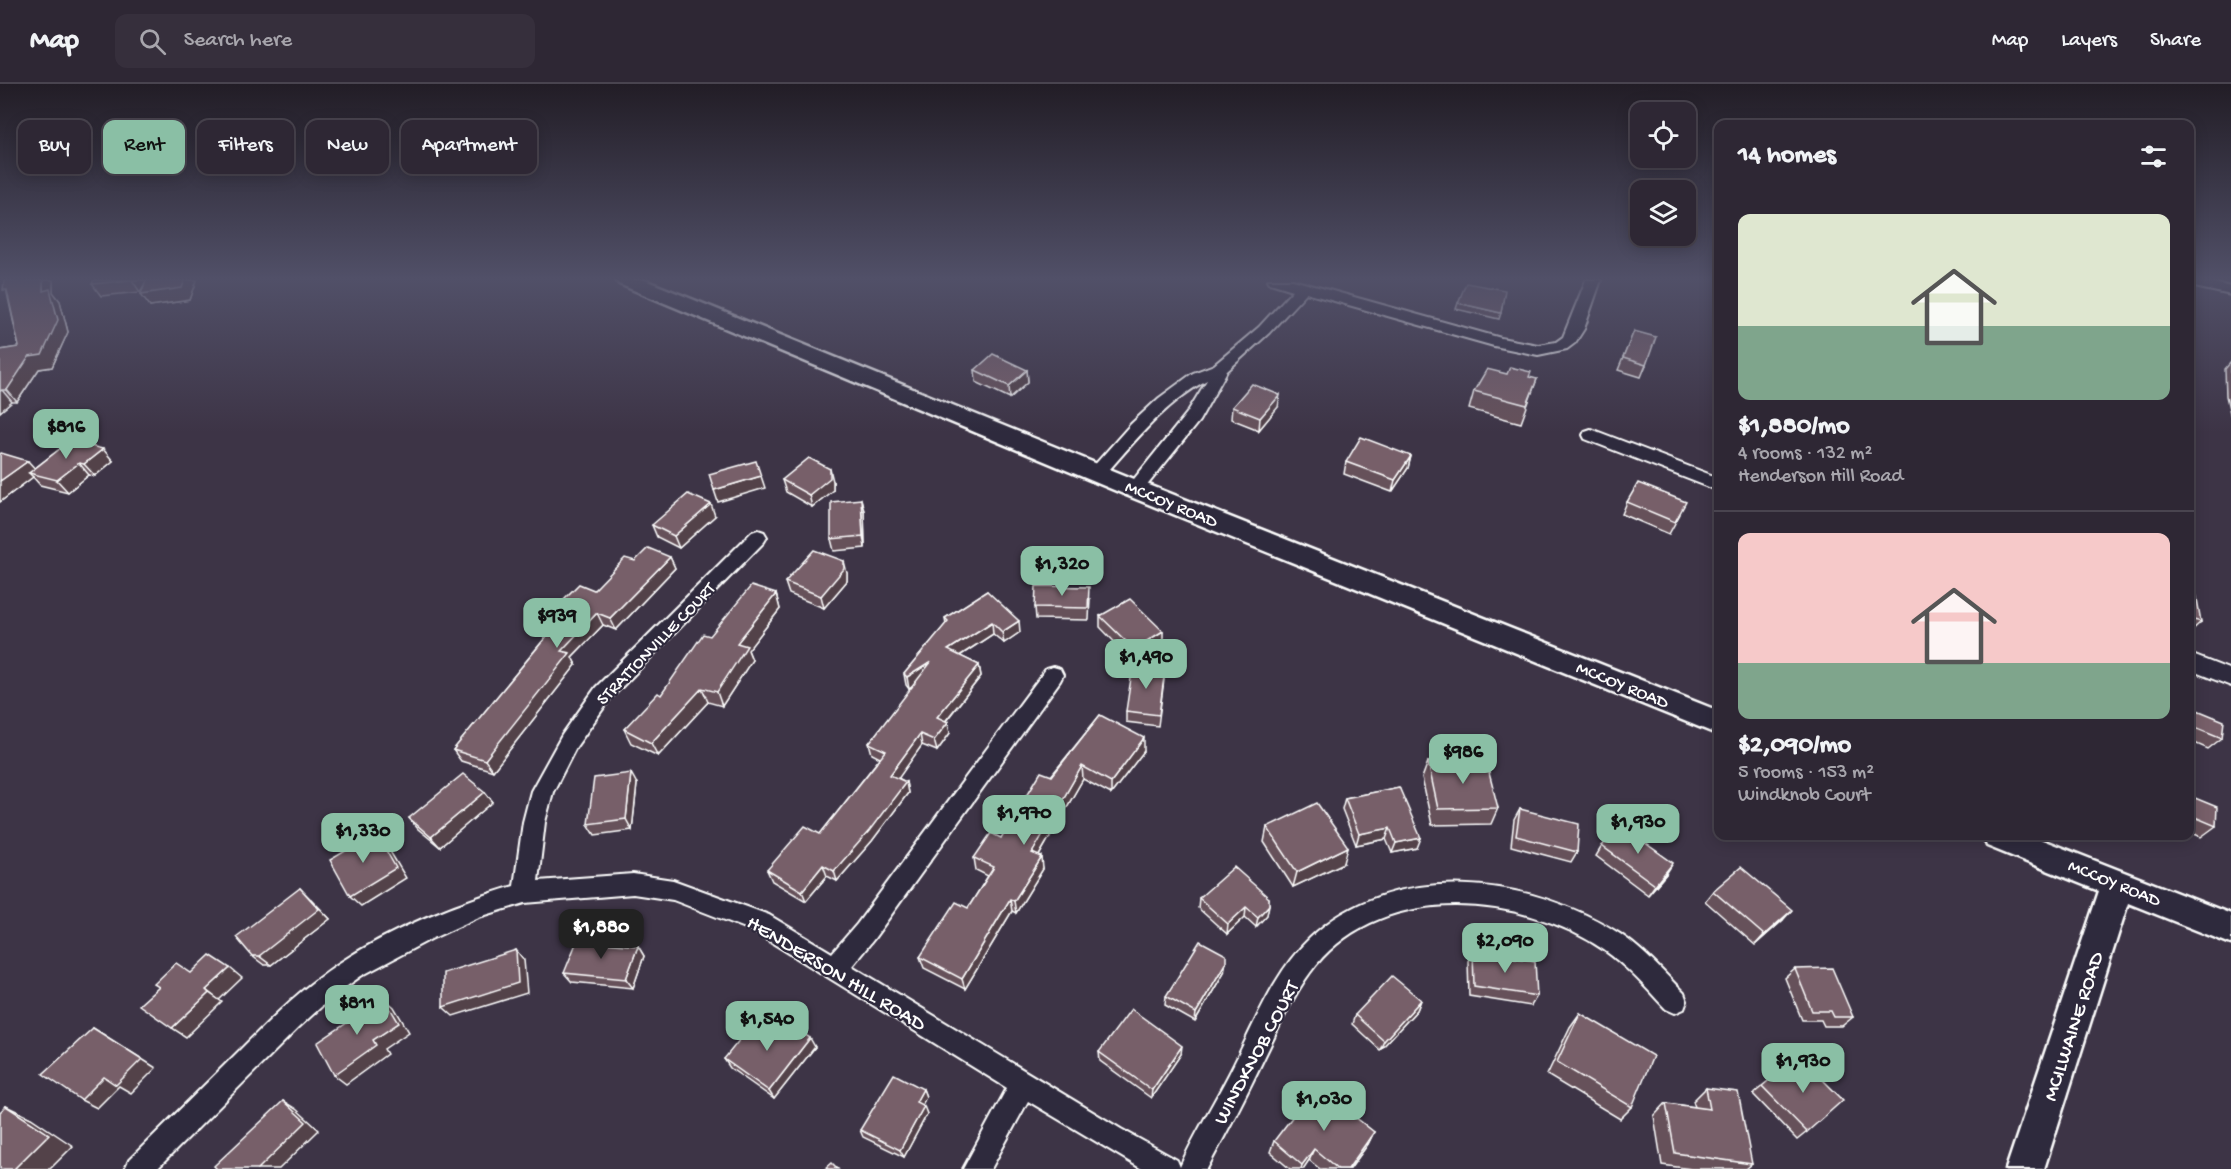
<!DOCTYPE html>
<meta charset="utf-8">
<style>
:root{--surface:#2e2734;--page:#362f3c;--text:#f1f3f6;--muted:#a7a5ac;--line:#49444f;--accent:#8abfa5}
body{margin:0;font-family:"Gochi Hand",sans-serif;background:var(--page);color:var(--text);height:100vh;display:flex;flex-direction:column;font-size:22px;white-space:nowrap}
*{box-sizing:border-box;margin:0}
p{font-size:20px;color:var(--muted)}
.icon{flex:none;width:33px;height:33px;fill:none;stroke:currentColor;stroke-width:2;stroke-linecap:round;stroke-linejoin:round}
.map{position:relative;flex:1;overflow:hidden}
.details{position:absolute;left:1714px;top:36px;width:480px;height:720px;display:flex;flex-direction:column;background:var(--surface);border-radius:12px;box-shadow:0 3px 15px #0003,0 0 0 2px var(--line)}
.details>*{flex:none}
.guide{position:absolute;left:18px;top:36px;width:570px;height:54px;display:flex;gap:12px}
.buttons{position:absolute;left:1630px;top:18px;display:grid;gap:12px}
.buttons a{display:grid;place-items:center;width:66px;height:66px;border-radius:12px;background:var(--surface);box-shadow:0 3px 15px #0003,0 0 0 2px var(--line);font-size:30px}
.price{position:absolute;translate:-50% -51px;padding:0 14px;border-radius:12px;background:var(--accent);color:#111;font-size:20px;line-height:39px;filter:drop-shadow(0 2px 3px #0008)}
.price::after{content:'';position:absolute;left:50%;top:36px;width:18px;height:14px;margin-left:-9px;background:inherit;clip-path:polygon(0 0,100% 0,50% 100%)}
.price.active{background:#222;color:#fff}
ul{padding:0;list-style:none}
li{display:grid;align-content:center;gap:12px;height:318px;padding:0 24px}
li+li{border-top:2px solid var(--line)}
li span{display:grid;place-items:center;height:186px;border-radius:12px;color:#555}
li>.icon{margin-inline-start:auto}
span .icon{width:108px;height:108px;fill:#fffc;stroke-width:1}
li b{font-size:26px}
h2{display:flex;justify-content:space-between;align-items:center;height:72px;padding:0 24px;font-size:26px}
.pill{padding:0 21px;border-radius:12px;background:var(--surface);box-shadow:0 3px 15px #0003,0 0 0 2px var(--line);font-size:21px;line-height:54px}
.pill.active{background:var(--accent);color:#111}
header{display:flex;align-items:center;gap:36px;box-sizing:border-box;height:84px;padding:0 30px;background:var(--surface);border-bottom:2px solid var(--line)}
header strong{font-size:28px}
nav{display:flex;gap:33px;margin-inline-start:auto;font-size:21px}
.search{width:420px;height:54px;background:var(--page);display:flex;align-items:center;gap:15px;box-sizing:border-box;padding:0 21px;border-radius:12px;color:var(--muted);font-size:22px}
.map>svg:first-child{display:block}
.lines{fill:none;stroke-linecap:round;stroke-linejoin:round}
.street-casing{stroke:#fff;stroke-width:4}
.secondary-casing{stroke:#fff;stroke-width:5}
.street{fill:#2f2a3d;fill-rule:evenodd}
.secondary{fill:#2f2a3d;fill-rule:evenodd}
.wall{fill:#66515a;stroke:#fff;stroke-width:1.5}
.shaded-wall{fill:#53424a;stroke:#fff;stroke-width:1.5}
.building{fill:#775e69;stroke:#fff;stroke-width:1.5}
.labels{text-anchor:middle;stroke-width:4.5;stroke-linejoin:round;paint-order:stroke}
.street-label{font-size:18px;fill:#fff;stroke:#2f2a3d}
.near-street-label{font-size:21px;fill:#fff;stroke:#2f2a3d}
</style>
<header>
<strong>Map</strong>
<div class="search"><svg class="icon" aria-label="search" viewBox="0 0 24 24"><circle cx="10" cy="10" r="6"/><path d="M15 15l6 6"/></svg>Search here</div>
<nav><a>Map</a><a>Layers</a><a>Share</a></nav>
</header>
<div class="map">
<svg width="2231" height="1085" viewBox="0 0 2231 1085">
<rect width="100%" height="100%" fill="#3d3446"/>
<filter id="ink" filterUnits="userSpaceOnUse"><feTurbulence type="fractalNoise" baseFrequency=".0167" numOctaves="2"/><feDisplacementMap in="SourceGraphic" scale="12" xChannelSelector="R" yChannelSelector="G"/><feConvolveMatrix kernelMatrix="1 2 1 2 8 2 1 2 1" color-interpolation-filters="sRGB"/></filter>
<g filter="url(#ink)">
<g class="lines">
<defs>
<g id="street">
<path d="M1268,196H1293L1501,254L1538,261L1556,258L1563,253L1586,196H1601L1584,245L1575,259L1567,265L1538,271L1494,262L1306,209L1269,249L1227,287L1199,337L1141,409H1129L1126,405L1187,329L1207,296C1165,319 1134,358 1103,393H1091L1088,389L1091,385L1131,340L1159,314L1193,289L1214,281L1259,243L1293,206L1270,199Z"/>
<polygon points="2190,196 2203,196 2231,203 2231,211 2190,202"/>
<polygon points="1591,345 1719,394 1719,407 1585,355 1583,351 1585,347"/>
<path d="M758,446L764,448L767,453L764,458L610,615L576,663L553,708L545,738L538,797L633,790L673,796L769,831L832,869L857,840L1046,585L1053,583L1060,585L1063,591L1060,597L873,856L852,882L1121,1045L1177,1076L1180,1083C1194,1051 1213,1021 1229,990C1253,944 1272,890 1310,854C1393,775 1531,792 1620,850C1644,866 1664,889 1684,909L1687,917L1684,925L1675,929L1666,925C1647,905 1627,882 1604,866C1522,810 1385,797 1316,881C1294,908 1281,940 1265,972C1247,1010 1227,1048 1207,1085H1142L1028,1017L991,1085H963L1007,1004L753,847L673,816L633,810L525,819L479,833L431,855L361,892L333,912L298,944L157,1085H125L129,1076C166,1039 203,1003 240,966C264,942 289,916 317,895C373,852 447,822 514,802L523,738L531,707L562,651L596,603L752,448Z"/>
<polygon points="2190,570 2231,586 2231,602 2190,586"/>
</g>
<g id="secondary">
<polygon points="616,196 645,196 1144,399 1719,627 1719,651 1126,411 619,200"/>
<polygon points="1983,752 2032,752 2231,830 2231,860 2128,819 2044,1085 2006,1085 2099,807 1987,762"/>
</g>
</defs>
<use href="#street" class="street-casing"/>
<use href="#secondary" class="secondary-casing"/>
<use href="#street" class="street"/>
<use href="#secondary" class="secondary"/>
</g>
<g class="wall">
<polygon points="4,196 53,196 53,208 60,217 68,248 52,283 39,285 17,318 12,318 0,328 0,266 19,263"/>
<polygon points="94,196 197,196 190,216 150,222 144,201 140,208 101,212 92,200"/>
<polygon points="1458,219 1501,229 1499,235 1456,225"/>
<polygon points="1634,247 1646,281 1641,293 1618,286"/>
<polygon points="2231,278 2231,333 2226,312 2225,285"/>
<polygon points="975,286 1027,286 1028,298 1010,314 976,298"/>
<polygon points="1507,290 1537,295 1521,339 1469,325 1474,307"/>
<polygon points="1232,323 1278,323 1259,346 1231,335"/>
<polygon points="70,357 113,377 95,392 89,391 68,408 40,401 33,393 0,418 35,384"/>
<polygon points="1411,372 1408,384 1392,408 1344,390 1346,378"/>
<polygon points="782,396 833,397 833,406 812,423 786,408"/>
<polygon points="861,415 864,427 865,464 834,467 831,455"/>
<polygon points="1627,418 1680,430 1669,450 1622,430"/>
<polygon points="715,432 679,464 657,453 652,441"/>
<polygon points="670,473 675,484 616,546 603,541 572,573 576,581 493,687 461,677 453,666 550,548 543,536 594,506 635,477"/>
<polygon points="847,489 847,497 824,524 789,510 785,498"/>
<polygon points="2190,496 2201,538 2190,548"/>
<polygon points="987,507 1020,548 1004,559 993,550 960,572 979,581 981,592 946,637 950,649 937,667 922,661 898,694 906,698 908,709 872,757 837,797 827,792 806,817 772,797 767,786 820,750 880,674 872,670 869,659 913,603 909,605 906,601 904,590 946,540 945,534"/>
<polygon points="776,510 780,525 748,566 752,576 722,622 708,618 658,672 631,659 624,645 661,611 710,552"/>
<polygon points="1090,515 1089,536 1036,535 1035,523"/>
<polygon points="1100,532 1163,559 1133,577 1100,543"/>
<polygon points="1164,596 1158,642 1126,638 1126,627"/>
<polygon points="2190,623 2222,654 2208,665 2190,657"/>
<polygon points="1100,631 1144,667 1111,710 1083,695 1039,772 1043,785 1016,829 1012,827 965,905 924,884 920,873 968,824 988,792 976,786 974,774 1001,754"/>
<polygon points="1428,678 1498,724 1491,740 1432,741 1422,694"/>
<polygon points="637,700 632,746 595,751 588,740"/>
<polygon points="1399,703 1417,764 1392,769 1386,755 1356,761 1342,725 1345,714"/>
<polygon points="485,708 493,718 440,763 418,745 409,734"/>
<polygon points="2190,712 2216,742 2201,753 2190,748"/>
<polygon points="1520,725 1577,768 1571,778 1511,762 1514,736"/>
<polygon points="1267,743 1344,779 1293,803 1264,758"/>
<polygon points="1602,762 1666,790 1648,811 1596,772"/>
<polygon points="1713,807 1783,836 1755,861 1705,817"/>
<polygon points="1199,814 1269,814 1267,831 1256,843 1245,833 1227,850 1198,824"/>
<polygon points="311,815 330,835 271,881 264,881 252,872"/>
<polygon points="638,862 644,872 633,904 572,898 564,889"/>
<polygon points="1473,867 1537,912 1531,922 1469,912 1468,877"/>
<polygon points="1795,885 1853,933 1842,942 1824,942 1821,936 1802,936 1785,894"/>
<polygon points="1224,888 1195,938 1165,921 1166,912"/>
<polygon points="1421,916 1417,926 1380,966 1352,940 1355,931"/>
<polygon points="1580,929 1632,1023 1620,1035 1547,991 1570,943"/>
<polygon points="775,946 815,963 774,1015 730,984 724,975"/>
<polygon points="1099,968 1181,970 1151,1014 1100,977"/>
<polygon points="1799,972 1807,1048 1797,1056 1753,1010"/>
<polygon points="1706,1004 1752,1080 1746,1085 1692,1085 1662,1081 1654,1032 1666,1019 1695,1023 1693,1017"/>
<polygon points="923,1005 926,1013 922,1021 927,1030 904,1073 863,1053 860,1046"/>
<polygon points="1374,1048 1368,1060 1350,1085 1320,1085 1309,1076 1303,1085 1290,1085 1270,1068 1274,1057"/>
</g>
<g class="shaded-wall">
<polygon points="43,196 53,196 53,208 60,217 68,248 52,283 39,285 17,318 7,306 43,207"/>
<polygon points="132,196 147,196 140,208"/>
<polygon points="185,196 197,196 190,216 150,222 141,210"/>
<polygon points="1027,286 1028,298 1010,314 1009,302"/>
<polygon points="2,306 12,318 0,328 0,307"/>
<polygon points="1280,311 1278,323 1259,346 1260,334"/>
<polygon points="103,365 113,377 95,392 84,380"/>
<polygon points="1411,372 1408,384 1392,408 1395,396"/>
<polygon points="28,377 39,389 29,389 33,393 0,418 0,397"/>
<polygon points="79,379 89,391 68,408 57,396"/>
<polygon points="830,385 833,397 833,406 812,423 809,411"/>
<polygon points="761,392 765,404 718,418 714,406"/>
<polygon points="861,415 864,427 865,464 863,452"/>
<polygon points="711,420 715,432 679,464 674,452"/>
<polygon points="670,473 675,484 616,546 610,534"/>
<polygon points="844,477 847,489 847,497 824,524 821,512"/>
<polygon points="776,510 780,525 748,566 752,576 722,622 717,608 737,559"/>
<polygon points="597,529 603,541 572,573 576,581 493,687 485,676 561,567"/>
<polygon points="1019,537 1020,548 1004,559 1002,548"/>
<polygon points="992,538 993,550 950,578 948,566"/>
<polygon points="1163,547 1163,559 1133,577 1134,565"/>
<polygon points="931,578 934,590 909,605 907,593"/>
<polygon points="979,581 981,592 939,645 937,633"/>
<polygon points="702,604 708,618 658,672 651,659"/>
<polygon points="948,638 950,649 937,667 934,656"/>
<polygon points="920,650 922,661 893,702 890,691"/>
<polygon points="1144,654 1144,667 1111,710 1111,698"/>
<polygon points="1082,682 1083,695 1034,780 1032,769"/>
<polygon points="631,689 637,700 632,746 626,735"/>
<polygon points="906,698 908,709 872,757 837,797 834,787"/>
<polygon points="485,708 493,718 440,763 431,753"/>
<polygon points="1390,744 1386,755 1356,761 1359,750"/>
<polygon points="376,749 385,759 406,794 361,822 350,812"/>
<polygon points="1421,754 1417,764 1392,769 1396,759"/>
<polygon points="1348,763 1344,779 1293,803 1297,788"/>
<polygon points="1042,773 1043,785 1016,829 1014,817"/>
<polygon points="1673,779 1666,790 1648,811 1655,801"/>
<polygon points="823,781 827,792 806,817 802,807"/>
<polygon points="300,804 330,835 271,881 259,872"/>
<polygon points="1010,815 1012,827 965,905 962,895"/>
<polygon points="1269,821 1267,831 1256,843 1258,833"/>
<polygon points="1246,823 1245,833 1227,850 1228,840"/>
<polygon points="1792,826 1783,836 1755,861 1764,851"/>
<polygon points="638,862 644,872 633,904 626,895"/>
<polygon points="516,866 524,876 527,909 453,932 443,923"/>
<polygon points="1226,878 1224,888 1195,938 1196,929"/>
<polygon points="230,884 242,894 219,916 206,906"/>
<polygon points="209,909 222,918 186,953 172,944"/>
<polygon points="384,914 394,923 409,948 384,965 387,970 346,1000 334,991 373,956"/>
<polygon points="1421,916 1417,926 1380,966 1384,957"/>
<polygon points="93,944 156,984 131,1009 119,1002 97,1024 81,1016"/>
<polygon points="810,954 815,963 774,1015 769,1007"/>
<polygon points="1182,962 1181,970 1151,1014 1152,1006"/>
<polygon points="923,1005 926,1013 919,1026 916,1018"/>
<polygon points="283,1017 296,1025 319,1046 279,1085 258,1085"/>
<polygon points="6,1022 31,1034 73,1062 50,1085 14,1085"/>
<polygon points="924,1022 927,1030 904,1073 900,1066"/>
<polygon points="1374,1048 1368,1060 1350,1085 1348,1085"/>
<polygon points="1314,1065 1309,1076 1303,1085 1301,1085 1302,1081"/>
</g>
<g class="building">
<polygon points="4,196 43,196 43,207 50,205 58,236 42,271 29,273 7,306 2,306 0,307 0,266 19,263 7,206 3,206"/>
<polygon points="94,196 131,196 92,200"/>
<polygon points="146,196 185,196 182,204 141,210"/>
<polygon points="1466,199 1505,206 1501,229 1458,219"/>
<polygon points="1634,247 1656,253 1646,281 1623,274"/>
<polygon points="993,270 1027,286 1009,302 975,286"/>
<polygon points="1510,283 1531,288 1529,293 1537,295 1527,321 1474,307 1487,285 1507,290"/>
<polygon points="1252,300 1280,311 1260,334 1232,323"/>
<polygon points="1361,353 1411,372 1395,396 1346,378"/>
<polygon points="70,357 103,365 84,380 79,379 57,396 29,389"/>
<polygon points="1,369 28,377 0,397 0,370"/>
<polygon points="809,374 830,385 830,394 809,411 782,396"/>
<polygon points="756,377 761,392 714,406 709,390"/>
<polygon points="1638,399 1686,418 1675,438 1627,418"/>
<polygon points="688,410 711,420 674,452 652,441"/>
<polygon points="861,415 863,452 831,455 831,418"/>
<polygon points="648,464 670,473 610,534 597,529 561,567 570,569 485,676 453,666 556,541 543,536 579,500 594,506 625,474 635,477"/>
<polygon points="814,466 844,477 844,485 821,512 785,498"/>
<polygon points="2190,496 2194,497 2201,538 2190,535"/>
<polygon points="751,502 776,510 737,559 747,562 717,608 702,604 651,659 624,645 658,609 661,611 703,550 710,552"/>
<polygon points="1036,502 1089,503 1088,524 1035,523"/>
<polygon points="987,507 1019,537 1002,548 992,538 948,566 979,581 937,633 948,638 934,656 920,650 890,691 906,698 869,747 834,787 823,781 802,807 767,786 805,742 820,750 886,667 869,659 931,578 907,593 904,590 948,537 945,534"/>
<polygon points="1130,515 1163,547 1134,565 1100,532"/>
<polygon points="1133,581 1165,585 1159,631 1126,627"/>
<polygon points="2190,623 2224,637 2222,654 2190,641"/>
<polygon points="1100,631 1144,654 1111,698 1082,682 1032,769 1042,773 1014,817 1010,815 962,895 920,873 956,818 968,824 994,783 974,774 991,749 1001,754 1041,688 1052,692"/>
<polygon points="1486,677 1498,724 1438,725 1428,678"/>
<polygon points="631,689 626,735 588,740 594,694"/>
<polygon points="463,690 485,708 431,753 409,734"/>
<polygon points="1399,703 1421,754 1396,759 1390,744 1359,750 1345,714"/>
<polygon points="2190,712 2217,723 2216,742 2190,731"/>
<polygon points="1317,719 1348,763 1297,788 1267,743"/>
<polygon points="1520,725 1579,740 1577,768 1516,752"/>
<polygon points="1620,741 1673,779 1655,801 1602,762"/>
<polygon points="376,749 396,784 350,812 330,776"/>
<polygon points="1234,783 1269,814 1269,821 1258,833 1246,823 1228,840 1199,814"/>
<polygon points="1741,783 1792,826 1764,851 1713,807"/>
<polygon points="300,804 319,825 259,872 252,872 236,853"/>
<polygon points="577,857 638,862 626,895 564,889"/>
<polygon points="1200,857 1226,871 1226,878 1196,929 1166,912"/>
<polygon points="516,866 518,899 443,923 443,889"/>
<polygon points="1473,867 1535,877 1537,912 1474,902"/>
<polygon points="210,871 230,884 206,906 209,909 172,944 139,921 159,903 154,900 176,879 191,889"/>
<polygon points="1832,884 1853,933 1834,933 1831,927 1812,927 1795,885"/>
<polygon points="1392,892 1421,916 1384,957 1355,931"/>
<polygon points="384,914 399,939 373,956 376,961 334,991 317,959"/>
<polygon points="1131,925 1182,962 1152,1006 1099,968"/>
<polygon points="1580,929 1653,972 1632,1023 1557,978"/>
<polygon points="757,934 775,946 783,936 810,954 769,1007 724,975"/>
<polygon points="93,944 142,975 116,1001 104,993 81,1016 43,990"/>
<polygon points="1799,972 1843,1016 1807,1048 1762,1002"/>
<polygon points="894,990 923,1005 916,1018 924,1022 900,1066 860,1046"/>
<polygon points="1316,1002 1374,1048 1348,1085 1338,1085 1314,1065 1302,1081 1274,1057"/>
<polygon points="1706,1004 1738,1008 1752,1080 1675,1069 1666,1019 1710,1025"/>
<polygon points="283,1017 306,1038 258,1085 217,1085 214,1082"/>
<polygon points="6,1022 49,1050 14,1085 0,1085 0,1028"/>
<polygon points="832,1079 838,1085 825,1085"/>
</g>
</g>
<linearGradient id="sky" x2="0" y2="1"><stop stop-color="#221d26"/><stop offset="0.56" stop-color="#515068"/><stop offset="1" stop-color="#515068" stop-opacity="0"/></linearGradient>
<rect width="2231" height="348" fill="url(#sky)"/>
<g class="labels">
<g class="street-label">
<text transform="translate(1172 419) rotate(22)" y="6">MCCOY ROAD</text>
<text transform="translate(655 559) rotate(-46)" y="6">STRATTONVILLE COURT</text>
<text transform="translate(1623 600) rotate(22)" y="6">MCCOY ROAD</text>
<text transform="translate(2115 798) rotate(22)" y="6">MCCOY ROAD</text>
</g>
<g class="near-street-label">
<text transform="translate(837 888) rotate(31)" y="7">HENDERSON HILL ROAD</text>
<text transform="translate(2072 942) rotate(-72)" y="7">MCILWAINE ROAD</text>
<text transform="translate(1255 968) rotate(-62)" y="7">WINDKNOB COURT</text>
</g>
</g>
</svg>
<div class="buttons">
<a><svg class="icon" aria-label="locate" viewBox="0 0 24 24"><circle cx="12" cy="12" r="6"/><path d="M12 2v4M12 18v4M2 12h4M18 12h4"/></svg></a>
<a><svg class="icon" aria-label="layers" viewBox="0 0 24 24"><path d="M12 4l9 5-9 5-9-5zM3 14l9 5 9-5"/></svg></a>
</div>
<b class="price" style="left:66px;top:376px">$816</b>
<b class="price" style="left:1062px;top:513px">$1,320</b>
<b class="price" style="left:557px;top:565px">$939</b>
<b class="price" style="left:1146px;top:606px">$1,490</b>
<b class="price" style="left:1463px;top:701px">$986</b>
<b class="price" style="left:1024px;top:762px">$1,970</b>
<b class="price" style="left:1638px;top:771px">$1,930</b>
<b class="price" style="left:363px;top:780px">$1,330</b>
<b class="price active" style="left:601px;top:876px">$1,880</b>
<b class="price" style="left:1505px;top:890px">$2,090</b>
<b class="price" style="left:357px;top:952px">$811</b>
<b class="price" style="left:767px;top:968px">$1,540</b>
<b class="price" style="left:1803px;top:1010px">$1,930</b>
<b class="price" style="left:1324px;top:1048px">$1,030</b>
<div class="guide">
<a class="pill">Buy</a>
<a class="pill active">Rent</a>
<a class="pill">Filters</a>
<a class="pill">New</a>
<a class="pill">Apartment</a>
</div>
<section class="details">
<h2>14 homes<svg class="icon" aria-label="filters" viewBox="0 0 24 24"><path d="M4 7h16M4 17h16"/><circle cx="9" cy="7" r="2"/><circle cx="15" cy="17" r="2"/></svg></h2>
<ul>
<li><span style="background:linear-gradient(#dfe7d0 60%,#7fa58c 0)"><svg class="icon" aria-label="home" viewBox="0 0 24 24"><path d="M3 11l9-7 9 7M6 9v11h12V9"/></svg></span><div><b>$1,880/mo</b><p>4 rooms · 132 m²</p><p>Henderson Hill Road</p></div></li>
<li><span style="background:linear-gradient(#f6c9c9 70%,#7fa58c 0)"><svg class="icon" aria-label="home" viewBox="0 0 24 24"><path d="M3 11l9-7 9 7M6 9v11h12V9"/></svg></span><div><b>$2,090/mo</b><p>5 rooms · 153 m²</p><p>Windknob Court</p></div></li>
</ul>
</section>
</div>
